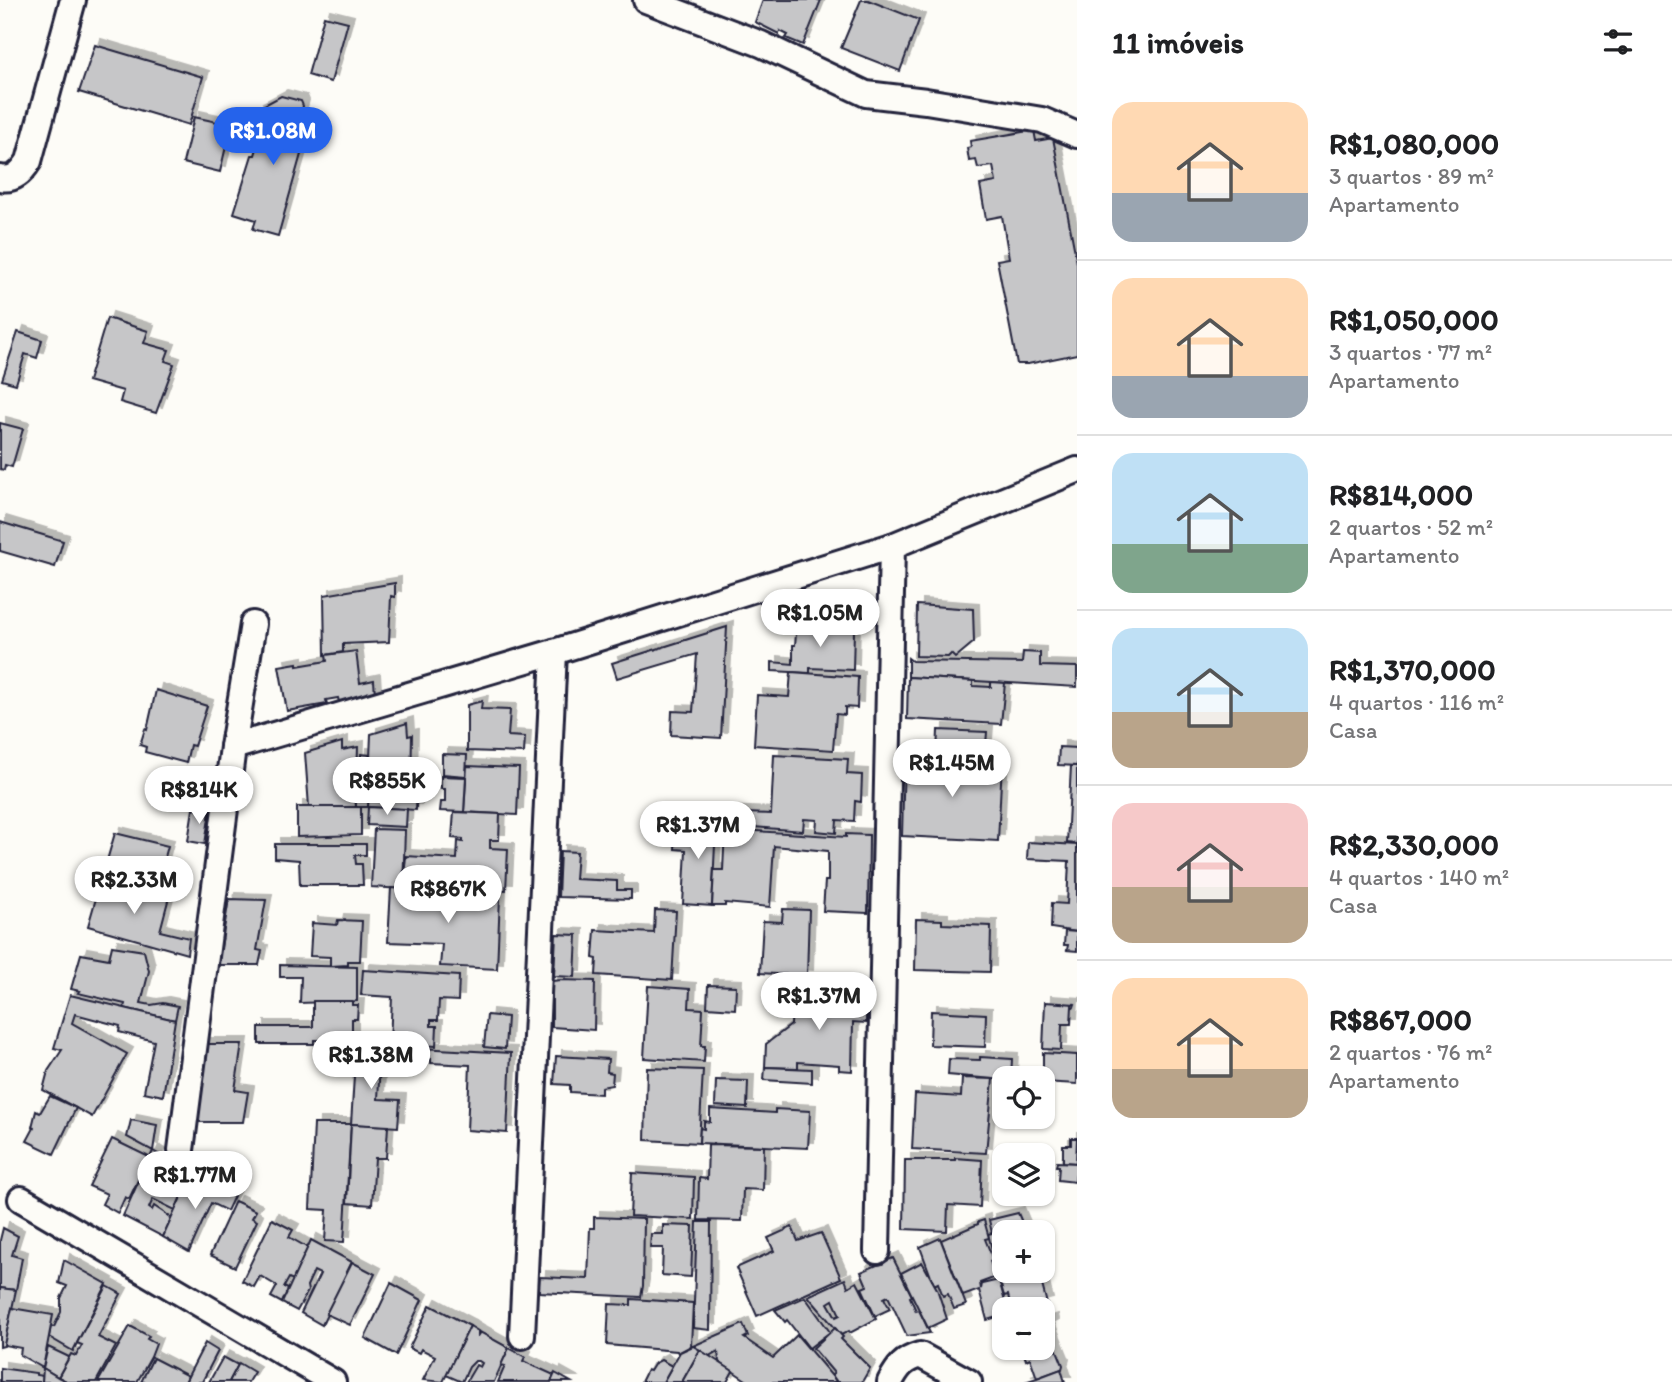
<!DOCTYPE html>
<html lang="pt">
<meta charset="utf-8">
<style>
:root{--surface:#fff;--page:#f6f6f6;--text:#202124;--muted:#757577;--line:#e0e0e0;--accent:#2563eb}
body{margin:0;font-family:Itim,sans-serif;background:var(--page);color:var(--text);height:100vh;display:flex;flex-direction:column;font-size:26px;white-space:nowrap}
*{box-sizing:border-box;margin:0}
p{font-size:23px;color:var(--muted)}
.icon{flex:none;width:38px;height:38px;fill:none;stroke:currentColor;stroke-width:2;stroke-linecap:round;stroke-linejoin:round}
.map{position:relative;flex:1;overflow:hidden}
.side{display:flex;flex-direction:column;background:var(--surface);width:595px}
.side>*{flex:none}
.tools{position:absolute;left:992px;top:1066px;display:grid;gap:14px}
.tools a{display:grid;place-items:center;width:63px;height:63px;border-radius:14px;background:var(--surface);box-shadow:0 2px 5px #0004;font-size:35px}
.price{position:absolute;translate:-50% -60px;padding:0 16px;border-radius:24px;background:#fff;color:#222;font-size:23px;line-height:46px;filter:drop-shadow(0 2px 4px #0008)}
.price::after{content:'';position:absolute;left:50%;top:42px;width:21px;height:16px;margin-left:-10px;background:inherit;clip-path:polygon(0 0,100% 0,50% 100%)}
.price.active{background:var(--accent);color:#fff}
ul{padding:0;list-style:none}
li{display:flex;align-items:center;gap:21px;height:175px;padding:0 35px}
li+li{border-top:2px solid var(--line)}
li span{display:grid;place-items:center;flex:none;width:196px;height:140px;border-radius:21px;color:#555}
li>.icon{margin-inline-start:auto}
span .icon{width:84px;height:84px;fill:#fffc;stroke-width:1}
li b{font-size:30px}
h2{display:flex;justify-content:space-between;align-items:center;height:84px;padding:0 35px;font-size:30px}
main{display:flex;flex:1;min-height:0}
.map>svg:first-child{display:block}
.building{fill:#c6c6c8;stroke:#22223b;stroke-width:2;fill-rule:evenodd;filter:url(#shadow)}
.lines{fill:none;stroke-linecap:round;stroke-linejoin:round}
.minor-casing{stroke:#22223b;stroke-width:30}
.minor{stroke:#fdfcf7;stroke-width:24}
</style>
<main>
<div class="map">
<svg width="1077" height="1382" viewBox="0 0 1077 1382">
<defs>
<filter id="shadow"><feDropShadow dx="6" dy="-6" stdDeviation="0" flood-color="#0004"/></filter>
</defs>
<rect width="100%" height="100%" fill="#fdfcf7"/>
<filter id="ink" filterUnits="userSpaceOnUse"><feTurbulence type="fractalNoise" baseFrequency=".0143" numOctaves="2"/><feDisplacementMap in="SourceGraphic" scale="14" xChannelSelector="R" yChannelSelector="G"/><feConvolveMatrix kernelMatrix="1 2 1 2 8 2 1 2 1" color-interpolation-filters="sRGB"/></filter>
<g filter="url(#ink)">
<g class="building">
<polygon points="763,0 821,0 803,45 786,38 788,35 780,31 779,34 755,22"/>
<polygon points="861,0 868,0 919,20 900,71 841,48"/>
<polygon points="324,16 348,22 331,82 308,75"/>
<polygon points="95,45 203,77 189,125 79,92"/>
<polygon points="281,96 301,101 303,106 295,136 305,140 278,236 253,229 256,220 234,213 252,155 255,155 258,145 275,135 276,130 267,128 257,109"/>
<polygon points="194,117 231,125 220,172 183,163"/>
<polygon points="1034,130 1036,141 1053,138 1077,263 1077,354 1028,364 1017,364 997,260 1009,258 1002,216 986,219 980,185 996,182 993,166 978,168 976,160 969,161 967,148 971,147 970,141"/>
<polygon points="107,318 148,331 144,343 169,350 165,361 174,364 156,413 120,402 123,391 88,381"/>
<polygon points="18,332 42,340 37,358 25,354 16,384 2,380"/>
<polygon points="0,423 23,429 12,467 5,465 4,470 0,469"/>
<polygon points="0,522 63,541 55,567 0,551"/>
<polygon points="395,583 395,597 391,596 389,642 343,644 343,652 325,655 324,595"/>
<polygon points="917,605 973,609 974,642 955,658 951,654 948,657 916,656"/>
<polygon points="797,623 835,625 835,629 854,630 853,670 810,668 810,673 772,671 772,662 793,664 793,645 795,645"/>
<polygon points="727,627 721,738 671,735 672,711 693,712 697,654 617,678 612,663"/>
<polygon points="356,651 360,683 374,680 375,695 340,706 338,698 326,700 327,704 287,711 279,666 297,663 297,666 327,661 326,655"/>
<polygon points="1023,652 1040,653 1040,666 1077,667 1077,687 908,677 908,658 912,661 1022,663"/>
<polygon points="791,672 858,677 857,708 845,707 845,715 836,714 833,750 754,745 757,695 789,697"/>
<polygon points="908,677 973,681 973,686 991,687 991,682 1005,683 1001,724 907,719"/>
<polygon points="156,690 207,706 194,746 190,745 186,763 145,752 146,747 140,745 145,729 147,730"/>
<polygon points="482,701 481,709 510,710 508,736 525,737 524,753 467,751 467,705"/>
<polygon points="407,723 408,736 412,735 411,787 417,788 416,810 368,807 371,734"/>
<polygon points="938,730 987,732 986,745 980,745 979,757 937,755"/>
<polygon points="342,742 342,750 358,747 357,779 355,778 356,807 309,807 305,753"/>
<polygon points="1059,747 1077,748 1077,766 1058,765"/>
<polygon points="361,754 370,755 368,807 356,807 355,778 360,776"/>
<polygon points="442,754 467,755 466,776 442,774"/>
<polygon points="774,755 848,759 847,774 862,775 861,802 855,801 854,821 837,820 836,833 816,831 817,820 804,819 803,831 716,824 717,812 771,814"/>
<polygon points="904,757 1002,762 998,841 902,836"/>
<polygon points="467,766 519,768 517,815 464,812"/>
<polygon points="1071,766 1077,766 1077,844 1067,843"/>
<polygon points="441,776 466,777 464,812 440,811 441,802 445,802 445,789 441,789"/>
<polygon points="297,807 361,807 361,835 297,837"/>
<polygon points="368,807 407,809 406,827 367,825"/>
<polygon points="193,809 210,811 205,844 188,841"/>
<polygon points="454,812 500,814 499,840 490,840 490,848 508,849 506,890 456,888 456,892 403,889 406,856 457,859 458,841 463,842 463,839 452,838"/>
<polygon points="676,823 716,824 712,906 683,904 686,850 675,849"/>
<polygon points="374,829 405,830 403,889 371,887"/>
<polygon points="725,829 846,837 846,834 869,835 868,913 823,911 825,881 828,881 828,851 774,846 770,907 725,903 725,906 712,906 714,870 723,870"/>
<polygon points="115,833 168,846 155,894 101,881"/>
<polygon points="1028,842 1077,845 1077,932 1051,928 1052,903 1067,904 1069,861 1027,859"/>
<polygon points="275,844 366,844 366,855 355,855 356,864 362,864 363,885 300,885 299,860 275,858"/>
<polygon points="560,851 577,852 575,879 617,881 617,890 631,890 631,899 558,897"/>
<polygon points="101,881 169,897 160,931 189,938 187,954 88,926"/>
<polygon points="391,888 403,889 403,891 500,896 497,969 440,966 442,944 388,942"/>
<polygon points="229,899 266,900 257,950 262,951 259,965 218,965"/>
<polygon points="783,909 809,910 807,976 760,973 763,921 782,922"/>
<polygon points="655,910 676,911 672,980 596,975 597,959 593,958 595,930 654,933"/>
<polygon points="916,919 942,920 942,924 991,926 990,972 915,970"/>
<polygon points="338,920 362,921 360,961 348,961 348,965 330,966 330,957 310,956 312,923 337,925"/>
<polygon points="1065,931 1077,932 1077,951 1067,950 1068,945 1064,945"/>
<polygon points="556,934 577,935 575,977 554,976"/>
<polygon points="112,946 144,951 149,971 141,1003 151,1005 163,1003 178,1006 175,1020 124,1008 125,1004 78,993 80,991 71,989 81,954 109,959"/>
<polygon points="280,965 357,967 357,1001 300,1003 301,977 280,977"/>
<polygon points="363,970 459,976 458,1001 439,1000 438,1020 431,1020 431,1026 437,1026 436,1046 390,1043 392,997 361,995"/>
<polygon points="561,980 595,981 594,1030 552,1027 552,981"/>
<polygon points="708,985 736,986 735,1009 707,1007"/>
<polygon points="648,986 690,989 689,1008 703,1009 701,1046 705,1046 704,1062 644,1058"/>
<polygon points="826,991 866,993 866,1023 853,1022 852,1071 839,1070 839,1065 798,1062 798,1068 765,1067 766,1044 791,1025 792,1000 825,1002"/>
<polygon points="70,995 175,1020 163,1096 144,1092 154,1041 119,1032 120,1026 75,1014 72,1023 127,1054 92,1117 43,1090 48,1071 62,1050 54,1048"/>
<polygon points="313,1001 352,1001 352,1005 358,1005 357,1019 352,1019 352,1041 314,1040 314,1044 259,1044 259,1027 313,1027"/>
<polygon points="1045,1002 1075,1004 1074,1007 1072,1006 1071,1024 1062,1024 1061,1050 1043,1049"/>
<polygon points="931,1011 986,1014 985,1047 930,1045"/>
<polygon points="487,1015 507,1017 505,1049 484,1047"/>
<polygon points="205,1044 242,1044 235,1090 248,1092 243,1122 192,1122 197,1114 204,1071 200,1071"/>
<polygon points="356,1044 381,1046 378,1099 400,1100 398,1127 351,1124"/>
<polygon points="401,1047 511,1053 507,1133 467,1130 470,1065 431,1063 431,1059 401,1057"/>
<polygon points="1043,1053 1077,1055 1077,1084 1043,1082"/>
<polygon points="556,1056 608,1059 607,1072 613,1073 612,1085 601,1087 601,1094 570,1092 570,1085 554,1084"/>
<polygon points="980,1057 1012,1059 1011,1078 1004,1078 1004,1080 948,1075 949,1059 980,1060"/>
<polygon points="765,1067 812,1069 812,1083 764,1080"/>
<polygon points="647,1068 703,1070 699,1143 645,1140"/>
<polygon points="962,1078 993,1079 986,1153 912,1149 915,1094 961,1097"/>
<polygon points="716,1080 748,1081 747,1108 715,1106"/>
<polygon points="50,1096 76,1108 54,1154 27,1141 34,1128 32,1127 36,1111 40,1113"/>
<polygon points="710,1109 775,1113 775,1109 810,1111 808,1148 699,1143 700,1128 704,1129 704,1121 710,1122"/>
<polygon points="131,1120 157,1125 153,1151 127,1137"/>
<polygon points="314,1124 351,1124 344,1242 325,1241 327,1210 310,1209"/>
<polygon points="351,1124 388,1126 386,1158 375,1158 372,1205 347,1203"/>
<polygon points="1071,1138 1077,1138 1076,1163 1063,1162 1063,1145 1071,1145"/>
<polygon points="112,1139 149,1157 129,1199 125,1197 118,1213 102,1204 107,1194 89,1186"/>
<polygon points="708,1145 764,1146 763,1190 743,1189 742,1221 698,1220 699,1178 707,1179"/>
<polygon points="153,1151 160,1155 156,1161 166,1166 169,1160 192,1173 175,1210 153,1199 149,1208 152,1210 154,1206 172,1218 163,1237 123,1216 140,1178 158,1186 160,1183 142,1175"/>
<polygon points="955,1158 982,1160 980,1207 948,1205 947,1231 904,1229 905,1160 955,1160"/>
<polygon points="1057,1162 1077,1163 1075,1182 1058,1180 1059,1166 1056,1166"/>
<polygon points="192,1173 234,1196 227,1211 211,1203 189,1252 163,1237"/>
<polygon points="632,1173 694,1177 693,1219 630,1216"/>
<polygon points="235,1201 256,1211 252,1218 257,1221 235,1267 210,1255"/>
<polygon points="1018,1213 1026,1232 1004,1232 1004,1270 1012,1270 1002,1273 996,1248 992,1249 988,1234 992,1233 989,1220"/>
<polygon points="594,1217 644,1219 643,1286 641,1297 539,1292 540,1277 588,1279 590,1228 594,1228"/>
<polygon points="272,1219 293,1230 289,1237 308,1248 293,1280 289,1278 284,1287 288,1289 282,1303 271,1297 277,1286 260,1276 254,1287 242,1281"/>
<polygon points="984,1220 989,1238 985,1239 993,1259 990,1261 996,1277 980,1283 981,1289 982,1284 999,1280 1007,1309 1004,1309 1004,1315 987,1320 979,1290 963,1296 941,1240 978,1224 978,1222"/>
<polygon points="697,1222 711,1222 710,1330 693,1328"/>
<polygon points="663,1225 693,1226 691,1277 662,1275 663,1248 650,1248 651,1234 663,1234"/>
<polygon points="792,1227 798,1241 821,1233 841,1278 757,1316 736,1268 774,1251 768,1238"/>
<polygon points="3,1228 18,1236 12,1255 22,1258 16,1290 0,1288 0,1240"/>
<polygon points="940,1238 966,1305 954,1309 948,1294 943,1296 938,1283 934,1285 920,1247"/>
<polygon points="311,1240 352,1262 322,1325 301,1313 320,1274 314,1271 307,1286 308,1291 297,1311 282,1303"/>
<polygon points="893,1258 912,1296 910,1297 916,1311 919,1310 930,1333 907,1336 888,1296 884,1298 890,1309 875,1316 862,1288 867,1286 861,1272"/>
<polygon points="64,1260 107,1284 73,1351 49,1337 51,1326 54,1327 61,1312 61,1298 67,1286 59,1283"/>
<polygon points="352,1262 375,1274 350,1325 326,1314"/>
<polygon points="922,1262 937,1289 947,1319 928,1328 901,1273"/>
<polygon points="1015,1270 1018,1273 1029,1270 1030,1276 1039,1273 1047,1304 1028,1309 1009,1309 1011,1308 1008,1295 1004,1296 998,1275"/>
<path d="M845,1279L848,1287L857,1282L876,1319L850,1333L849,1331L841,1335L808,1296ZM833,1300L840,1315L836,1317L828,1303Z"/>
<polygon points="391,1283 422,1300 396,1355 365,1338"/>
<polygon points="107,1286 121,1294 98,1337 116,1346 96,1382 68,1382 58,1377 71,1354 76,1356 82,1345 77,1343"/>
<polygon points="0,1288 16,1290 4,1346 0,1347"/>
<polygon points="805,1297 830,1332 809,1348 787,1320 785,1322 775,1310"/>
<polygon points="631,1299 693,1303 691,1346 678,1353 677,1351 607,1345 609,1304 631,1305"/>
<polygon points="430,1305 470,1326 443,1382 423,1380 435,1356 421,1349 419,1353 409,1348"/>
<polygon points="12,1308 53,1315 43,1368 20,1355 21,1348 4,1345"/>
<polygon points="1052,1320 1053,1325 1048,1328 1063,1365 1062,1369 1037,1378 1030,1358 1026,1360 1023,1351 1027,1350 1027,1348 1043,1348 1043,1323"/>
<polygon points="743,1324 748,1336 744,1338 773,1358 797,1335 837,1382 749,1382 719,1362 718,1351 709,1356 693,1346"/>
<polygon points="130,1326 149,1336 147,1339 156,1344 151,1357 137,1382 98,1382"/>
<polygon points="470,1326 478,1331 478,1335 480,1332 509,1348 494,1382 466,1382 476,1365 480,1367 482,1363 479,1361 475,1361 469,1367 462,1382 446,1375"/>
<polygon points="835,1328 843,1337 841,1339 870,1368 862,1382 837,1382 832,1375 834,1373 813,1348"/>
<polygon points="205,1343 218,1351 202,1382 185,1382"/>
<polygon points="693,1346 700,1350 682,1382 663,1382 680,1352"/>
<polygon points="48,1347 69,1357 58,1377 43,1368"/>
<polygon points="509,1348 525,1357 523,1361 554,1375 551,1382 498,1382 505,1366 501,1365"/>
<polygon points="700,1350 733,1371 727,1382 682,1382"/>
<polygon points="223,1357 238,1365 229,1382 209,1382"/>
<polygon points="153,1358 188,1376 185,1382 141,1382"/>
<polygon points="661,1360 672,1366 663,1382 641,1382 647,1370 650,1371 655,1363"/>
<polygon points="239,1363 254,1372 248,1382 229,1382"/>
<polygon points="0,1368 36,1373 36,1375 43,1376 42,1382 0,1382"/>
<polygon points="43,1368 58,1377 68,1382 42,1382"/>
<polygon points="1061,1369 1065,1382 1025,1382 1037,1378"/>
<polygon points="555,1373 571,1382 551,1382"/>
</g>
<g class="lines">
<defs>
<g id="minor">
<polyline points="646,0 761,44 866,94 926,101 1042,120 1077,135"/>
<path d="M0,178C14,181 22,172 29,161L73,0"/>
<polyline points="233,747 554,652 892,546 1077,470"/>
<polyline points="181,1150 233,747 253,624"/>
<polyline points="21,1199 333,1382"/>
<polyline points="877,1251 892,546"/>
<polyline points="522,1336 554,652"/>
<path d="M890,1382C898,1367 903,1360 920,1355L969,1382"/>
</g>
</defs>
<use href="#minor" class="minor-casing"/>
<use href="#minor" class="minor"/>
</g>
</g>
</svg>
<div class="tools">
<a><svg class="icon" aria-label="locate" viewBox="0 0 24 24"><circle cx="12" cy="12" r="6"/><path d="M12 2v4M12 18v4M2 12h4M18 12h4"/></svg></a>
<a><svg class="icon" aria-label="layers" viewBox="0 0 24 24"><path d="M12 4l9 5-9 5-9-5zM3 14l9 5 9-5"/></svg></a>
<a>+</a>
<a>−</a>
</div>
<b class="price active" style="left:273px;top:167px">R$1.08M</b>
<b class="price" style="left:820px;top:649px">R$1.05M</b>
<b class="price" style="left:952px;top:799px">R$1.45M</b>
<b class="price" style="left:387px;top:817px">R$855K</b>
<b class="price" style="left:199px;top:826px">R$814K</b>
<b class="price" style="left:698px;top:861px">R$1.37M</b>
<b class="price" style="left:134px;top:916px">R$2.33M</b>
<b class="price" style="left:448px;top:925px">R$867K</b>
<b class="price" style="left:819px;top:1032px">R$1.37M</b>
<b class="price" style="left:371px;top:1091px">R$1.38M</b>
<b class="price" style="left:195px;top:1211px">R$1.77M</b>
</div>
<section class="side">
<h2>11 imóveis<svg class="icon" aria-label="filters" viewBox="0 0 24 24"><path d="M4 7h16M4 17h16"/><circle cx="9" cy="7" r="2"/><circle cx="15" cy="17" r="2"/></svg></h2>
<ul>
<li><span style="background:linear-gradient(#ffd9b3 65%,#9aa5b1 0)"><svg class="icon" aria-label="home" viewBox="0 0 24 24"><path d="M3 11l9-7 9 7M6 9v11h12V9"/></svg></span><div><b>R$1,080,000</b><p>3 quartos · 89 m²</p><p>Apartamento</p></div></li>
<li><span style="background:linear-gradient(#ffd9b3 70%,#9aa5b1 0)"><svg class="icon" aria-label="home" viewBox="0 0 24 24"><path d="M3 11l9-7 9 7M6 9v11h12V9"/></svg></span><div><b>R$1,050,000</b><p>3 quartos · 77 m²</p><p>Apartamento</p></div></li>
<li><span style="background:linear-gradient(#bfe0f5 65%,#7fa58c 0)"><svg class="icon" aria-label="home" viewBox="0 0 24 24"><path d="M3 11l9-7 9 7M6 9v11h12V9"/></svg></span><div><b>R$814,000</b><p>2 quartos · 52 m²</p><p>Apartamento</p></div></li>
<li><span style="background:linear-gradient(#bfe0f5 60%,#b9a48a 0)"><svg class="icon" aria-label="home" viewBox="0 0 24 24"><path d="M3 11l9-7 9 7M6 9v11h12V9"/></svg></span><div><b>R$1,370,000</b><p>4 quartos · 116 m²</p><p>Casa</p></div></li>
<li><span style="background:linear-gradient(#f6c9c9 60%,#b9a48a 0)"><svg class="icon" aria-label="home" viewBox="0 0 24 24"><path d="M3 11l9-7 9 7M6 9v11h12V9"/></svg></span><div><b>R$2,330,000</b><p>4 quartos · 140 m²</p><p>Casa</p></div></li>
<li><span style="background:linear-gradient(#ffd9b3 65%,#b9a48a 0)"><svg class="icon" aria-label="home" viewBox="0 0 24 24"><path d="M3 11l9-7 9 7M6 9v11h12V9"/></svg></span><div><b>R$867,000</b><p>2 quartos · 76 m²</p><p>Apartamento</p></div></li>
</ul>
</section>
</main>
